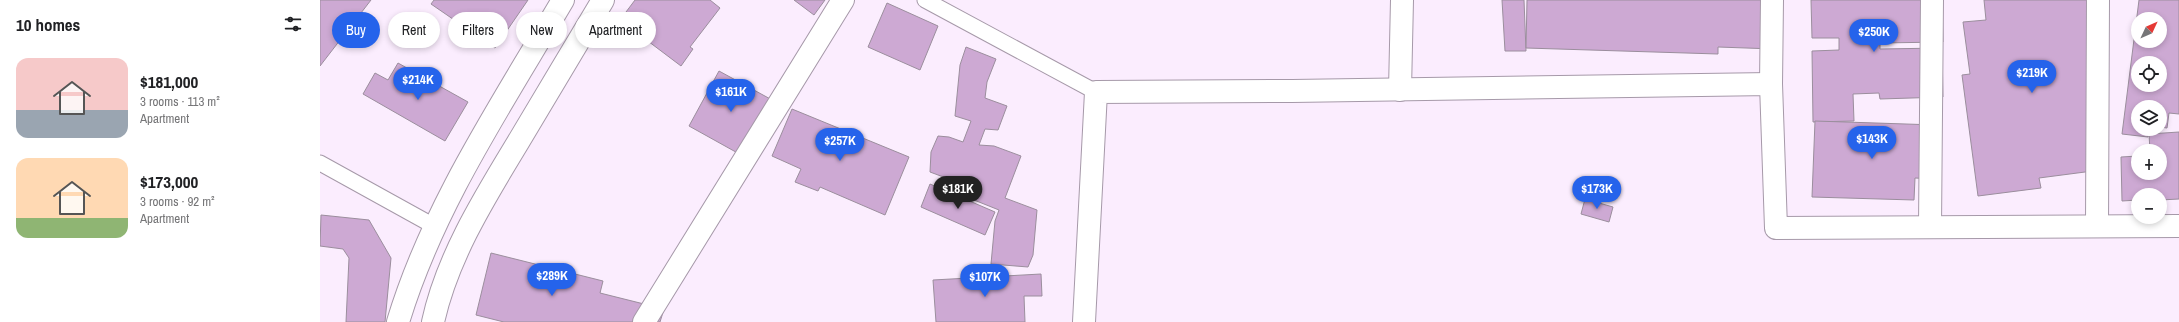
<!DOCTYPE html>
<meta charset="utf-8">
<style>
:root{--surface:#fff;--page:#f6f6f6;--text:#202124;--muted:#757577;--accent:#2563eb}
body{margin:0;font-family:"Archivo Narrow",sans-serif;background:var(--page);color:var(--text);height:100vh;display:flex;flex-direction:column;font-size:15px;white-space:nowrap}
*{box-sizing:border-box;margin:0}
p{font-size:13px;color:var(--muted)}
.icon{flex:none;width:22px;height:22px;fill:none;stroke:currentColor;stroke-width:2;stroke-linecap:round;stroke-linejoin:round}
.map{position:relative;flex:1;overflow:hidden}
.drawer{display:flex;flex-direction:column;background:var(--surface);width:320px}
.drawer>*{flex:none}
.guide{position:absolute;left:12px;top:12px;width:380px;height:36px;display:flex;gap:8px}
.needle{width:26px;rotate:46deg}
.buttons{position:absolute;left:1811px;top:12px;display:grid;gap:8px}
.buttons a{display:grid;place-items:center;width:36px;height:36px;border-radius:50%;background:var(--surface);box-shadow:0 2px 6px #0003;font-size:20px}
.price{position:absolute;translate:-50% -34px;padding:0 9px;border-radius:14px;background:var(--accent);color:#fff;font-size:13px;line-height:26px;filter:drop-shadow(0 1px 2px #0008)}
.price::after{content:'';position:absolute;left:50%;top:24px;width:12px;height:9px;margin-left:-6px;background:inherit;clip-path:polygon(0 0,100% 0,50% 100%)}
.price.active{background:#222;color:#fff}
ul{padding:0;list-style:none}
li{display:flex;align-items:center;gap:12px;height:100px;padding:0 16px}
li span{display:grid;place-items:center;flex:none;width:112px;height:80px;border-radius:12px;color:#555}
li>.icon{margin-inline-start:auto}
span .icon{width:48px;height:48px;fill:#fffc;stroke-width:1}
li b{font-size:17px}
h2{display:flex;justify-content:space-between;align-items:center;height:48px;padding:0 16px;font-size:17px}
.chip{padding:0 14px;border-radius:18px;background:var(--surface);box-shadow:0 2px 6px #0003;font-size:14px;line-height:36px}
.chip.active{background:var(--accent);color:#fff}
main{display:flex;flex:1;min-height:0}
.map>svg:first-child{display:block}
.building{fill:#cda9d3;stroke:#9b8e9d;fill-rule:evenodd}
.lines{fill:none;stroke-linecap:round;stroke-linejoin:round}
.service-casing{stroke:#a699a9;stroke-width:17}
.minor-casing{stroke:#a699a9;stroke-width:24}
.service{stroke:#fff;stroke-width:15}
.minor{stroke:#fff;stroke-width:22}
</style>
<main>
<section class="drawer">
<h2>10 homes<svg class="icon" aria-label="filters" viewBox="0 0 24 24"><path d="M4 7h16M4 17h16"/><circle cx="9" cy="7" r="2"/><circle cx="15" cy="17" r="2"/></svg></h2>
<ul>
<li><span style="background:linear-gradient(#f6c9c9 65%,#9aa5b1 0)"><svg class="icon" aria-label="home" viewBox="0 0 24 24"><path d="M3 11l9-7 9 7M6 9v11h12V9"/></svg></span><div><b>$181,000</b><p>3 rooms · 113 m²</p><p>Apartment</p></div></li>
<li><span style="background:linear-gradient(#ffd9b3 75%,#8fb573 0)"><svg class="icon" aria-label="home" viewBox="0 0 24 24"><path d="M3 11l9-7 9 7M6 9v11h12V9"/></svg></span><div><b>$173,000</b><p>3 rooms · 92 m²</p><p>Apartment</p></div></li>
</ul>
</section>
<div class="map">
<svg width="1859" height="322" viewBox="0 0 1859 322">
<rect width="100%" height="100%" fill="#fbedfe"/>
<g class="building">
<polygon points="0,0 51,0 0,66"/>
<polygon points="114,0 208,0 175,48 111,4"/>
<polygon points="315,0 390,0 400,8 370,47 373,49 361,66 300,20"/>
<polygon points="474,0 505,0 494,15"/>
<polygon points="1182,0 1204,0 1206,51 1185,51"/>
<polygon points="1207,0 1455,0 1454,49 1398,47 1398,54 1206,48"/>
<polygon points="1491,0 1622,0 1623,42 1560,43 1560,49 1622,48 1623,97 1560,99 1559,93 1533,94 1534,121 1493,122 1492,51 1519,50 1519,38 1492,38"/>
<polygon points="1664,0 1767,0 1788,169 1719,178 1721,188 1658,196 1642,75 1650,74 1643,22 1666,20"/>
<path d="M1819,0H1859V114L1849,113L1847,128L1840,127V107H1818V129H1829L1828,137L1802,134ZM1818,19H1840V41H1818ZM1818,63H1840V85H1818Z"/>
<polygon points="567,3 618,26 600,70 548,47"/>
<polygon points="646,47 676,59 667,82 665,98 687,106 678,130 665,129 659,145 674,146 701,156 685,198 717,210 713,255 708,267 671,264 675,221 679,210 644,196 645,185 610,172 611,152 618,136 629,137 643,142 651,121 635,116 640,65"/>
<polygon points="78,63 148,102 125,141 43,94 55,73 68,80"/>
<polygon points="399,71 454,101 423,156 369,126"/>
<polygon points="472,109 589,157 565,215 500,187 498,191 475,182 481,169 452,156"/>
<polygon points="1495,121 1616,125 1615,179 1595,178 1594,200 1492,197"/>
<polygon points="1859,132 1859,199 1840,200 1840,195 1818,195 1818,200 1802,201 1801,157 1818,156 1818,173 1840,173 1840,151 1830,151 1829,134"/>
<polygon points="610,184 675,212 665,235 601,207"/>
<polygon points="1265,199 1293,207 1289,222 1261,214"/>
<polygon points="1,215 49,220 71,258 65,322 26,322 29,258 23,249 0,246"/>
<polygon points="171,253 283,281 280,293 344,309 340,322 184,322 156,315"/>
<polygon points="721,274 722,296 704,296 705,322 616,322 613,280"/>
</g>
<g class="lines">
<defs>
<g id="service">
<polyline points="605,0 776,92"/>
<polyline points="0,163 114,226"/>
</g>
<g id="minor">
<polyline points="1451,84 1452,0"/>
<polyline points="1080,90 1082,0"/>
<polyline points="1777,225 1778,0"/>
<polyline points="1610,226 1612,0"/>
<path d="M78,322C113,206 182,104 243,0"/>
<path d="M113,322C127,258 163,200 197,144C226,96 254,48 283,0"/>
<polyline points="324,322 523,0"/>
<polyline points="764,322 776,92 972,91 1451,84 1456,228 1859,226"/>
</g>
</defs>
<use href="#service" class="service-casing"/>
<use href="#minor" class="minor-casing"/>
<use href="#service" class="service"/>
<use href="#minor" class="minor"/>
</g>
</svg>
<div class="buttons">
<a><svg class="needle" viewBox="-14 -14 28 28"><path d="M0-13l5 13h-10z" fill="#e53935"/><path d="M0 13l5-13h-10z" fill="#757577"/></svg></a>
<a><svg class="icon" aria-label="locate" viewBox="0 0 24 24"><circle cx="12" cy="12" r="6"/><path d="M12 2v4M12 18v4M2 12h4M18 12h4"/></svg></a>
<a><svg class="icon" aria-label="layers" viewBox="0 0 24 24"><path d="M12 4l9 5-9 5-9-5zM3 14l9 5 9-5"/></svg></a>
<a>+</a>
<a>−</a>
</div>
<b class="price" style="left:1554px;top:53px">$250K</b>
<b class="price" style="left:1712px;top:94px">$219K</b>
<b class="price" style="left:98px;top:101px">$214K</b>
<b class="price" style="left:411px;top:113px">$161K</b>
<b class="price" style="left:1552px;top:160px">$143K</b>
<b class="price" style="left:520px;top:162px">$257K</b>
<b class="price active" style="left:638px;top:210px">$181K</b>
<b class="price" style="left:1277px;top:210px">$173K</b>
<b class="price" style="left:232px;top:297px">$289K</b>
<b class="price" style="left:665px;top:298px">$107K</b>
<div class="guide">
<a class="chip active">Buy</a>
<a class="chip">Rent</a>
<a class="chip">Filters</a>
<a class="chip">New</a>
<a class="chip">Apartment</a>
</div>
</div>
</main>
